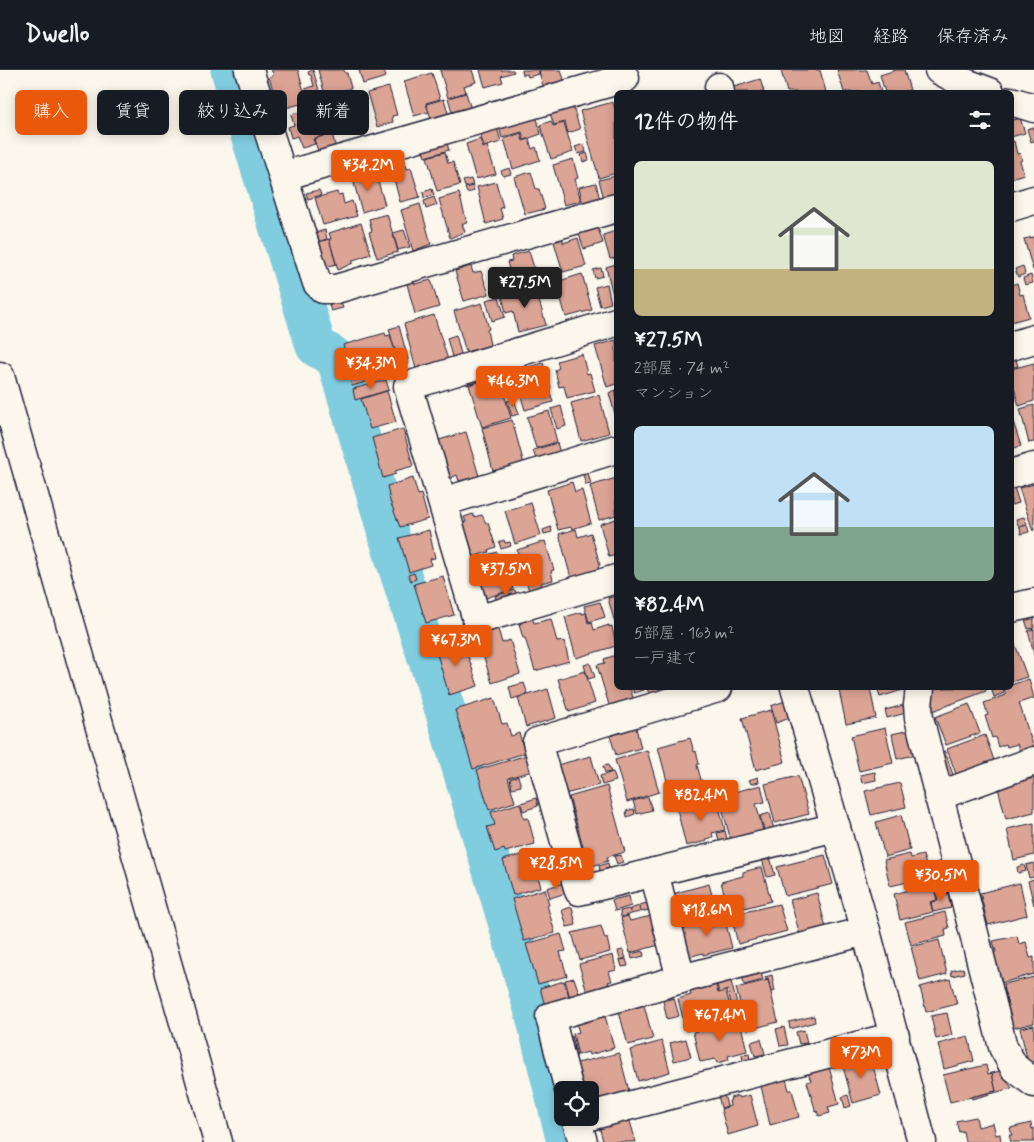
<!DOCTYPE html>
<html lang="ja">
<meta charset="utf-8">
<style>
:root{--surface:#171b24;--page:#20242c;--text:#f1f3f6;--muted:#9ea1a6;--line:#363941;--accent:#ea580c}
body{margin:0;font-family:Mynerve,"Klee One",sans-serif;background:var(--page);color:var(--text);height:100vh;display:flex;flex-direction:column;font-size:19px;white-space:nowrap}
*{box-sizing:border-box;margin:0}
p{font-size:16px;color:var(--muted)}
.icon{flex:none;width:28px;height:28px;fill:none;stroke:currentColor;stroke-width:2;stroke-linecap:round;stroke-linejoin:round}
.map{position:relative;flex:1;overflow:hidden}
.details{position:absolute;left:614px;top:20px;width:400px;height:600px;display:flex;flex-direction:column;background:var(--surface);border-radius:8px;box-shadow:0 2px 12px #0003}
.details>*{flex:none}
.banner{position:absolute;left:15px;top:20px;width:475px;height:45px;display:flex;gap:10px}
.fabs{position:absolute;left:554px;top:1011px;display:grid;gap:10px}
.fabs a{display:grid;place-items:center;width:45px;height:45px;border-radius:8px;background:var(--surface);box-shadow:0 2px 12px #0003;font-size:25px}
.price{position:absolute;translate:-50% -42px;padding:0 11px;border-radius:5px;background:var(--accent);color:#fff;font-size:16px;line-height:32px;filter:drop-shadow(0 1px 2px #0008)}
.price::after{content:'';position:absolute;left:50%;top:30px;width:15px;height:11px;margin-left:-8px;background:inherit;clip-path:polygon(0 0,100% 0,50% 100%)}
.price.selected{background:#222;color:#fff}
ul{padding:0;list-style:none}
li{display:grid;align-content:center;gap:10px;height:265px;padding:0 20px}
li span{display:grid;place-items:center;height:155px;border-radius:8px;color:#555}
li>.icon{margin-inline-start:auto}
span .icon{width:90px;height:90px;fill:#fffc;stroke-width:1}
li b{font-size:21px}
h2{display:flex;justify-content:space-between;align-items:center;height:60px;padding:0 20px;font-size:21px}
.tag{padding:0 18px;border-radius:8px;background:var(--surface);box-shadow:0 2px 12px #0003;font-size:18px;line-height:45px}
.tag.selected{background:var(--accent);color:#fff}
header{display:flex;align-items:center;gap:30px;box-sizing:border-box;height:70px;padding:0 25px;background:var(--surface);border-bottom:1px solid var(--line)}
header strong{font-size:24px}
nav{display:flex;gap:28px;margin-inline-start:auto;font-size:18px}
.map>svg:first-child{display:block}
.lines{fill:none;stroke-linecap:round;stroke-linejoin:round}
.river{stroke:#81cde0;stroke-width:41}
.building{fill:#dca495;stroke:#22223b}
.minor-casing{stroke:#22223b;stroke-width:31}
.minor{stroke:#fbf7ec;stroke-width:28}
</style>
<header>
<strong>Dwello</strong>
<nav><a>地図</a><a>経路</a><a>保存済み</a></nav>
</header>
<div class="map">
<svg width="1034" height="1072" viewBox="0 0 1034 1072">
<rect width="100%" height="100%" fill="#fbf7ec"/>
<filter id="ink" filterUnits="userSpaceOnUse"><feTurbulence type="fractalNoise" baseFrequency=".02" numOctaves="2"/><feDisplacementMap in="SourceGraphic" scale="10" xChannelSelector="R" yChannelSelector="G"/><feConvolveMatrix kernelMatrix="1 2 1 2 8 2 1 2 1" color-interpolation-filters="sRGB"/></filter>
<g filter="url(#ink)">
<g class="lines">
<path class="river" d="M231,0L316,276C323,282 331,283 337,290L396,490L445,640L535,942L567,1072"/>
</g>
<g class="building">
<polygon points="271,0 298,0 307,32 279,40 269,7 274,5"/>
<polygon points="313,0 321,27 307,32 303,20 314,16 311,5 309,5 308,2"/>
<polygon points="318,0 344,0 345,3 347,3 351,18 325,25"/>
<polygon points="359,0 384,0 386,7 363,14"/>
<polygon points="440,0 472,0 476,12 464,16 466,22 448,28"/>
<polygon points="480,0 513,0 514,2 501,6 503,12 485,17"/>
<polygon points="522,0 541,0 539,1 539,4 528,7 527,4 523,5"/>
<polygon points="541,0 561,0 565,13 544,19 539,2"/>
<polygon points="783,0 820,0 826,22 787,22 781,1"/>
<polygon points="837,0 867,0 872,14 878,12 881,22 844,22"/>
<polygon points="896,0 904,0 910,20 901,22 885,22 880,5"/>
<polygon points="432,3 440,29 426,33 429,42 414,46 404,11"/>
<polygon points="760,9 764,22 732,22 731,18"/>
<polygon points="389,17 397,45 392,46 393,52 377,57 367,23"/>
<polygon points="466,23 471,39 453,45 448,28"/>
<polygon points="353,24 359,46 350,49 352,57 334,61 326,32"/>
<polygon points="444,29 449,46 432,51 426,34"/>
<polygon points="613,32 616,44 616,103 599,108 580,41"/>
<polygon points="572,34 580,59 568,63 565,52 554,55 549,41"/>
<polygon points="317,36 325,65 313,69 315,74 302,78 297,66 291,68 288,57 294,55 291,45"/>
<polygon points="536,45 541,64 524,70 522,62 502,68 499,57"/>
<polygon points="1020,48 1025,63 1011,67 1011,51"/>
<polygon points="551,51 553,56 564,53 573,82 551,89 540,55"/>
<polygon points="496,54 501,72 484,77 479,60"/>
<polygon points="1034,57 1034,71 1031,72 1027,59"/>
<polygon points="332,63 336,79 319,84 314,69"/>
<polygon points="521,63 523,71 529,69 532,79 536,77 540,90 513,99 504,69"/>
<polygon points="480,69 483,78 487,76 496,104 476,109 466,74"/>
<polygon points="446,70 449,80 425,87 422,77"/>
<polygon points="1014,71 1017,84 1020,83 1022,90 1020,91 1024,104 1011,108 1011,72"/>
<polygon points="584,74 586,82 578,84 575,77"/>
<polygon points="445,82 448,93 453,92 460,115 437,121 427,87"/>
<polygon points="587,83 589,90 583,92 581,85"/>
<polygon points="573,89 578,108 575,109 581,131 564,135 553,95"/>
<polygon points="405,90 407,99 411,98 420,127 400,132 390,94"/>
<polygon points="509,98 511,104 503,106 501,101"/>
<polygon points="366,102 368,111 377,108 385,135 362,142 352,106"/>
<polygon points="531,102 536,119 539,119 545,139 525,144 514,107"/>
<polygon points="616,106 616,125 604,129 599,110"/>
<polygon points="471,109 473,115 465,117 463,111"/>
<polygon points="496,112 503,137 500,138 503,149 486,154 477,117"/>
<polygon points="596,113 600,130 583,135 579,117"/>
<polygon points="473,116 474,121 467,123 465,118"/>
<polygon points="432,119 434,125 424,128 423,122"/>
<polygon points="319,120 321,125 308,129 306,123"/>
<polygon points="337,122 338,125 342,124 344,134 352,131 357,146 323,155 315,128"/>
<polygon points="459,123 467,153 462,154 465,162 450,168 439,129"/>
<polygon points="434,127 437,135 426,139 424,131"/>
<polygon points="420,134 431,174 413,181 401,140"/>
<polygon points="387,144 398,182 377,188 369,162 372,161 369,149"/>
<polygon points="361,153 371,184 353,190 353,193 338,200 329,169 331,169 329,163"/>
<polygon points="597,155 603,173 584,179 578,161"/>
<polygon points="325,160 327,169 317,172 315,163"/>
<polygon points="404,160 410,177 398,180 393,163"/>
<polygon points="616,161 616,188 610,189 603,165"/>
<polygon points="1034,167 1034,200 1033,200 1024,169"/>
<polygon points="578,168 586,196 563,202 554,172 563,169 563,173"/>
<polygon points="329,169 336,194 326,197 319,172"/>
<polygon points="529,181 538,211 514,217 507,192 512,191 511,186"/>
<polygon points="616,194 616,237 606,197"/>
<polygon points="471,196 473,203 481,201 489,224 464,231 455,201"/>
<polygon points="1023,196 1025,204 1018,207 1015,199"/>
<polygon points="601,198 603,206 595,208 593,200"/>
<polygon points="582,204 592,240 566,247 556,212"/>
<polygon points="1031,205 1033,213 1025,215 1023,208"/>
<polygon points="431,210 439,237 415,244 407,214 414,212 415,214"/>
<polygon points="551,210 555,225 545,228 541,213"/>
<polygon points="1017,213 1020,225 1023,224 1029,247 1011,252 1011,215"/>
<polygon points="607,214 611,233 600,236 595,217"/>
<polygon points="535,216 546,255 518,262 513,241 506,243 502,226"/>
<polygon points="499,227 505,247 492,251 486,230"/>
<polygon points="341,231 343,238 331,241 329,235"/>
<polygon points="482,233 489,259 487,260 490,275 466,282 454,241"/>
<polygon points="434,245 448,290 416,299 404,254"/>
<polygon points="399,256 409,293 399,296 389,259"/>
<polygon points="385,263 386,266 390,265 399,294 382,299 384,307 352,316 344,289 347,288 343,275"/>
<polygon points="456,265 461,284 452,287 447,268"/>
<polygon points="616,270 616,314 607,317 595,276"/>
<polygon points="582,284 587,304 590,303 595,321 567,328 564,316 559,317 555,300 559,298 557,291"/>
<polygon points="1015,287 1018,296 1011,298 1011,288"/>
<polygon points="515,293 519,307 510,310 505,296"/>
<polygon points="543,293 551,318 549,319 553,332 525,340 516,309 521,307 518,300"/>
<polygon points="1034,293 1034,331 1019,336 1011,307 1011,299"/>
<polygon points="480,302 483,310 467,315 464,307"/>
<polygon points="499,306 511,348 482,357 469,315"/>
<polygon points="386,310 389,320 355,330 353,319"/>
<polygon points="616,320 616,348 609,323"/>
<polygon points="387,321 396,352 370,359 361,329"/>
<polygon points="599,325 609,363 581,371 571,333"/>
<polygon points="514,329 519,344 512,346 507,331"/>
<polygon points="1034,335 1034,372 1029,373 1020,339"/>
<polygon points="561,336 566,356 557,359 551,339"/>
<polygon points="549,341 557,372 536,378 527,347"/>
<polygon points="1011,345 1021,376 1011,379"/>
<polygon points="512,350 524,394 493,401 482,358"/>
<polygon points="403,359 413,396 395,401 396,404 383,408 372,368"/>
<polygon points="466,362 479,406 459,411 457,405 450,408 439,370"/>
<polygon points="557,373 561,386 537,393 533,380"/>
<polygon points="588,403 591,414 586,415 583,405"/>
<polygon points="413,408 418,425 421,424 428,449 400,457 390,431 387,416"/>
<polygon points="616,408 616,445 599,450 590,416"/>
<polygon points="572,412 575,422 582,420 591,453 572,459 571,457 558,460 547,420"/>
<polygon points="1034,414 1034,460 1033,461 1019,418"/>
<polygon points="1014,417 1019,433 1011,435 1011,418"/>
<polygon points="531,433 541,465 515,474 505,441"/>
<polygon points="473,444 474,447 482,445 486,453 488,453 496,477 488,480 489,482 472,487 462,453 466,452 464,447"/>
<polygon points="1024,447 1027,454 1019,457 1016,449"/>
<polygon points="616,449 616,485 609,487 600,454"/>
<polygon points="1027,455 1029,462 1021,464 1020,457"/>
<polygon points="551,457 552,462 544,464 543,460"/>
<polygon points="576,459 578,467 591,463 600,495 598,496 599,500 571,508 559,464"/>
<polygon points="429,460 435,488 430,489 431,495 409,502 399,468"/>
<polygon points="504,470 505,473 510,472 511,476 501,479 499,472"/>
<polygon points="545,471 554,500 551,501 553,510 541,513 542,517 529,521 517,480"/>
<polygon points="497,482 499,488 503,487 513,519 486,528 474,489"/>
<polygon points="414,503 416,509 411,511 408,505"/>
<polygon points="443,506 454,545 426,553 414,514"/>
<polygon points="515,520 517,527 498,533 495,526"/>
<polygon points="616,526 616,557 608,528"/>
<polygon points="600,532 605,547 589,552 584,536"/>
<polygon points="582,542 582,544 586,543 588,553 592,552 594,560 609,555 609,557 612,556 616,576 576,588 565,547"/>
<polygon points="1034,543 1034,558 1028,559 1024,546"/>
<polygon points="532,547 534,553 551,549 557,572 564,571 569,591 535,601 525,568 523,568 519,554 521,554 520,550"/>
<polygon points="498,559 502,573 510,570 520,604 492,613 477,566"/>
<polygon points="1034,559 1034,584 1028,561"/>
<polygon points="459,569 463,581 466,580 478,616 449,625 435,577"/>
<polygon points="1015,574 1027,607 1011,612 1011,576"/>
<polygon points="616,585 616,618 630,618 633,628 609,635 597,595 605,593 604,589"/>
<polygon points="590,593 595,607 588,609 584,595"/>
<polygon points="585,601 595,633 569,642 558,609"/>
<polygon points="1029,609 1034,628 1019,633 1034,678 1021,684 1017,674 1007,677 1006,674 998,677 995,667 992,668 985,646 988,645 984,633 1006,625 1004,618 1011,618 1011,615"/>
<polygon points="524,613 528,624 512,629 509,617"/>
<polygon points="632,618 643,618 644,620 634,623"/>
<polygon points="647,618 669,618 649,624"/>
<polygon points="844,618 870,618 876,648 846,654 839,620"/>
<polygon points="877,618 909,618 880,627"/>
<polygon points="932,618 985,618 986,621 930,642"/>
<polygon points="1002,618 1004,623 994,627 992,621"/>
<polygon points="548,619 556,648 526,657 518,628"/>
<polygon points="494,628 502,654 507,653 511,666 519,663 525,683 473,699 455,640"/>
<polygon points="785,631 790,648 776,653 771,636"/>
<polygon points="969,634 980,663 946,675 935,647"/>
<polygon points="904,635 906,643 887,648 885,640"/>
<polygon points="771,640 785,692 756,700 742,648"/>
<polygon points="636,658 641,678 616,685 610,666"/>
<polygon points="885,658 893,693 859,701 851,666"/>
<polygon points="909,660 914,685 897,689 892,664"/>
<polygon points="985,665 995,693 957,707 947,679"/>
<polygon points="690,668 694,682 696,681 699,694 697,695 704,721 672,730 658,677"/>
<polygon points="647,680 659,722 627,732 615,690"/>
<polygon points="945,681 954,708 944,711 935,684"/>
<polygon points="527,685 532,701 508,708 515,732 489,740 477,700"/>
<polygon points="591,686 599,715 565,724 557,695"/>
<polygon points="608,695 611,702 605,703 603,696"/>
<polygon points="613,702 616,711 602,715 600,706"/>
<polygon points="875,702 876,710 862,713 860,705"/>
<polygon points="518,706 521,716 512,718 510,709"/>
<polygon points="798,706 809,744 775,753 765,714"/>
<polygon points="758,707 759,712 751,714 749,710"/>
<polygon points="1034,708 1034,742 1006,749 998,718"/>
<polygon points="900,713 906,737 871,745 865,721"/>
<polygon points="761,715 765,732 756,734 764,764 731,771 719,726"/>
<polygon points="607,716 625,782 607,787 608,791 589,797 569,727"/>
<polygon points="648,727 652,740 637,744 633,731"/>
<polygon points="536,728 538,736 523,741 521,733"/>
<polygon points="717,729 725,760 712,763 713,767 707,769 707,771 686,776 677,739"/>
<polygon points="520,733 524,749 528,748 535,774 505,782 504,779 495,782 487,757 495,755 491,742"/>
<polygon points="634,739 635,744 627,747 626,741"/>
<polygon points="770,743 774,760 765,763 760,746"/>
<polygon points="901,745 910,780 885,787 876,752"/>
<polygon points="1034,753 1034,785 1014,790 1007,759"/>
<polygon points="725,761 728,773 720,775 717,763"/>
<polygon points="531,782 541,817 513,825 503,790"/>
<polygon points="910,784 911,788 923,785 926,795 923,795 926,808 890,816 884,790"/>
<polygon points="621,785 623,792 617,794 614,786"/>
<polygon points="825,785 833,814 785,826 777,797"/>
<polygon points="770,787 775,805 767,807 762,789"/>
<polygon points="940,792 944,808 928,813 924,796"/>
<polygon points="608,793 609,798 600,801 599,796"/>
<polygon points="1034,793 1034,807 1029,808 1026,795"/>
<polygon points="1024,795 1026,801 1018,803 1017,797"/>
<polygon points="762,797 771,831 729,842 721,812 743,806 743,802"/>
<polygon points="1034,809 1034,835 1028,811"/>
<polygon points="563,813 566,823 550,828 547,818"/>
<polygon points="1020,813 1027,845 988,855 980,823"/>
<polygon points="709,814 717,844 680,853 672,824"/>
<polygon points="933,814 937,830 930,832 933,842 900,850 894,824"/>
<polygon points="545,819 549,835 547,835 555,863 524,871 512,829"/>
<polygon points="947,820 951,838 933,842 931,832 938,831 936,822"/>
<polygon points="817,823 826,858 800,865 790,830"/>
<polygon points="629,826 631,836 615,841 612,830"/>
<polygon points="648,833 649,840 641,842 639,835"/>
<polygon points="779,834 787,861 738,874 731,845"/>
<polygon points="639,836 640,842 631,844 630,839"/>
<polygon points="572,837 576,855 567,857 562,840"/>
<polygon points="629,839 631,844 621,847 620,841"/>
<polygon points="945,842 949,858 945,859 946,866 911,875 905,852"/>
<polygon points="628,846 630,851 651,846 659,875 630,883 621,848"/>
<polygon points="724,846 732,878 703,885 703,883 688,887 682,859 695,856 695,854"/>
<polygon points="601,856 605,869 607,868 610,882 580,890 572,863"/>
<polygon points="561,864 566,881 560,882 567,906 538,914 526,874"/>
<polygon points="1017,866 1019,874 1026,872 1030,888 1034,887 1034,904 1001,913 993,883 996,882 993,871"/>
<polygon points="939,870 947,904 920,911 911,877"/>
<polygon points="623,880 626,888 620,890 618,881"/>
<polygon points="643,881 644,886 632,889 631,884"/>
<polygon points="613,885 616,900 609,902 612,911 608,912 610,918 587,923 579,894"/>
<polygon points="626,889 628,896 622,897 620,890"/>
<polygon points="963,898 965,903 952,906 951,901"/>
<polygon points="760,900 763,910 744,915 742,905"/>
<polygon points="772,905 775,921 771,922 768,909 766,910 765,907"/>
<polygon points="1034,907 1034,953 1013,958 1005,923 1002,924 1000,915"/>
<polygon points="574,908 580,926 570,928 565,910"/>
<polygon points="730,908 740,945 734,947 728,920 719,923 716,912"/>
<polygon points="950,909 957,934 926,942 920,917"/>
<polygon points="768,910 778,952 747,960 736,918"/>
<polygon points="564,911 570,929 545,936 540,918"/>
<polygon points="716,915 718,923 726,921 733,948 686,961 678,929 691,925 690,921"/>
<polygon points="674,928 679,946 667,949 663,931"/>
<polygon points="644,935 653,969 628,975 619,942"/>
<polygon points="947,943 952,965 936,969 931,946"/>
<polygon points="605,946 614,978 589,985 588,982 578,985 573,964 579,962 576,953"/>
<polygon points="814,946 815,952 790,959 789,952"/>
<polygon points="740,951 747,981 728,986 729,990 717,993 715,989 700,992 693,962"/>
<polygon points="1034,955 1034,992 1028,993 1020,958"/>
<polygon points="784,957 788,975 780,976 776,959"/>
<polygon points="804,960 807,973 799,974 796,962"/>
<polygon points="572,966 577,986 571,987 566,967"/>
<polygon points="968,966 974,991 944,999 938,974"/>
<polygon points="686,969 691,987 674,991 670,973"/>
<polygon points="761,969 765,984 755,986 751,972"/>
<polygon points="662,971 670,1002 638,1011 630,980"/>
<polygon points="619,983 629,1021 598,1029 597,1024 594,1024 592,1018 580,1020 573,994"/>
<polygon points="749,984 750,990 743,992 742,985"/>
<polygon points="870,985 881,1025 853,1033 842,993"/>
<polygon points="986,995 988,1004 992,1003 996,1021 950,1032 943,1005"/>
<polygon points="829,997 839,1034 828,1037 830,1043 819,1046 817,1041 816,1042 807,1012 811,1011 808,1003"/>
<polygon points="1000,1001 1012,1018 972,1029 971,1027 996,1021 992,1003"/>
<polygon points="786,1009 789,1020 792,1020 799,1047 770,1055 761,1016"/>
<polygon points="724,1024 727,1036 721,1038 718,1025"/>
<polygon points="750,1025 758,1056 728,1065 721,1039 730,1036 729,1031 731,1030 730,1028 738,1026 739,1028"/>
<polygon points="848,1025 851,1036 845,1038 842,1027"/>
<polygon points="976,1047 978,1057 993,1053 996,1065 1000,1064 1001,1072 965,1072 963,1061 959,1062 956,1051"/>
<polygon points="629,1048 636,1072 597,1072 603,1071 599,1056"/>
<polygon points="1031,1053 1032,1059 1034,1058 1034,1072 1011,1072 1009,1065 1012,1065 1010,1058"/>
</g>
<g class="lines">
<defs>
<g id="minor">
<polyline points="249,0 317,213 323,219 336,219 616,138"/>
<polyline points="939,0 958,10 990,22"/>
<polyline points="719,17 720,22"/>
<polyline points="1011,31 1034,38"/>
<polyline points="283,106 625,8"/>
<polyline points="1011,137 1034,130"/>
<polyline points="616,252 408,316 477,550 616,509"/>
<polyline points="1011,276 1034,269"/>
<polyline points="0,306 218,1072"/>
<polyline points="1011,404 1034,397"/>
<polyline points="443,432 616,379"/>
<polyline points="1011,538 1034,533"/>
<polyline points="718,618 537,672 579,821 836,757"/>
<polyline points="795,618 866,861 922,1072"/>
<polyline points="920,618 918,635 919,648 1003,977 1014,997 1034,1013"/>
<polyline points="938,726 1034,691"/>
<polyline points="654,802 681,909"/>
<polyline points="569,1020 550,947 681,909 866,861"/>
<polyline points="590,1046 895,966"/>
<polyline points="576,1048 583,1072"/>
</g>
</defs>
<use href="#minor" class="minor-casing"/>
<use href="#minor" class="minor"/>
</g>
</g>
</svg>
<div class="fabs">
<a><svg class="icon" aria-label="locate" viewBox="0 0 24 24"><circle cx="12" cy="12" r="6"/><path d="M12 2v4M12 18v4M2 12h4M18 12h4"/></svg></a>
</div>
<b class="price" style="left:368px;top:122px">¥34.2M</b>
<b class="price selected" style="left:525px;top:239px">¥27.5M</b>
<b class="price" style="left:371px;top:320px">¥34.3M</b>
<b class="price" style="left:513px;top:338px">¥46.3M</b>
<b class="price" style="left:506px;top:526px">¥37.5M</b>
<b class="price" style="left:456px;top:597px">¥67.3M</b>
<b class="price" style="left:701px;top:752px">¥82.4M</b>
<b class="price" style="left:556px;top:820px">¥28.5M</b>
<b class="price" style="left:941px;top:832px">¥30.5M</b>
<b class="price" style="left:707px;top:867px">¥18.6M</b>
<b class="price" style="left:720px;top:972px">¥67.4M</b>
<b class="price" style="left:861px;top:1009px">¥73M</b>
<div class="banner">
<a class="tag selected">購入</a>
<a class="tag">賃貸</a>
<a class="tag">絞り込み</a>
<a class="tag">新着</a>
</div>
<section class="details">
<h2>12件の物件<svg class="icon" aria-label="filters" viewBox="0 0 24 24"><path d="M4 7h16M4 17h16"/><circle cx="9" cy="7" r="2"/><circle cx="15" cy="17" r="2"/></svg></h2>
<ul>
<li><span style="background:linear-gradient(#dfe7d0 70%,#c2b280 0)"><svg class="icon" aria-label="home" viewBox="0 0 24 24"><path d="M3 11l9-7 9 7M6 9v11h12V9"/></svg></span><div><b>¥27.5M</b><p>2部屋 · 74 m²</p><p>マンション</p></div></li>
<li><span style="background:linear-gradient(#bfe0f5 65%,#7fa58c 0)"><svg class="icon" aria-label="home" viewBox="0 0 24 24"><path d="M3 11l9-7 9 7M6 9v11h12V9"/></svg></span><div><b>¥82.4M</b><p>5部屋 · 163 m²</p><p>一戸建て</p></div></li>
</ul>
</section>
</div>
